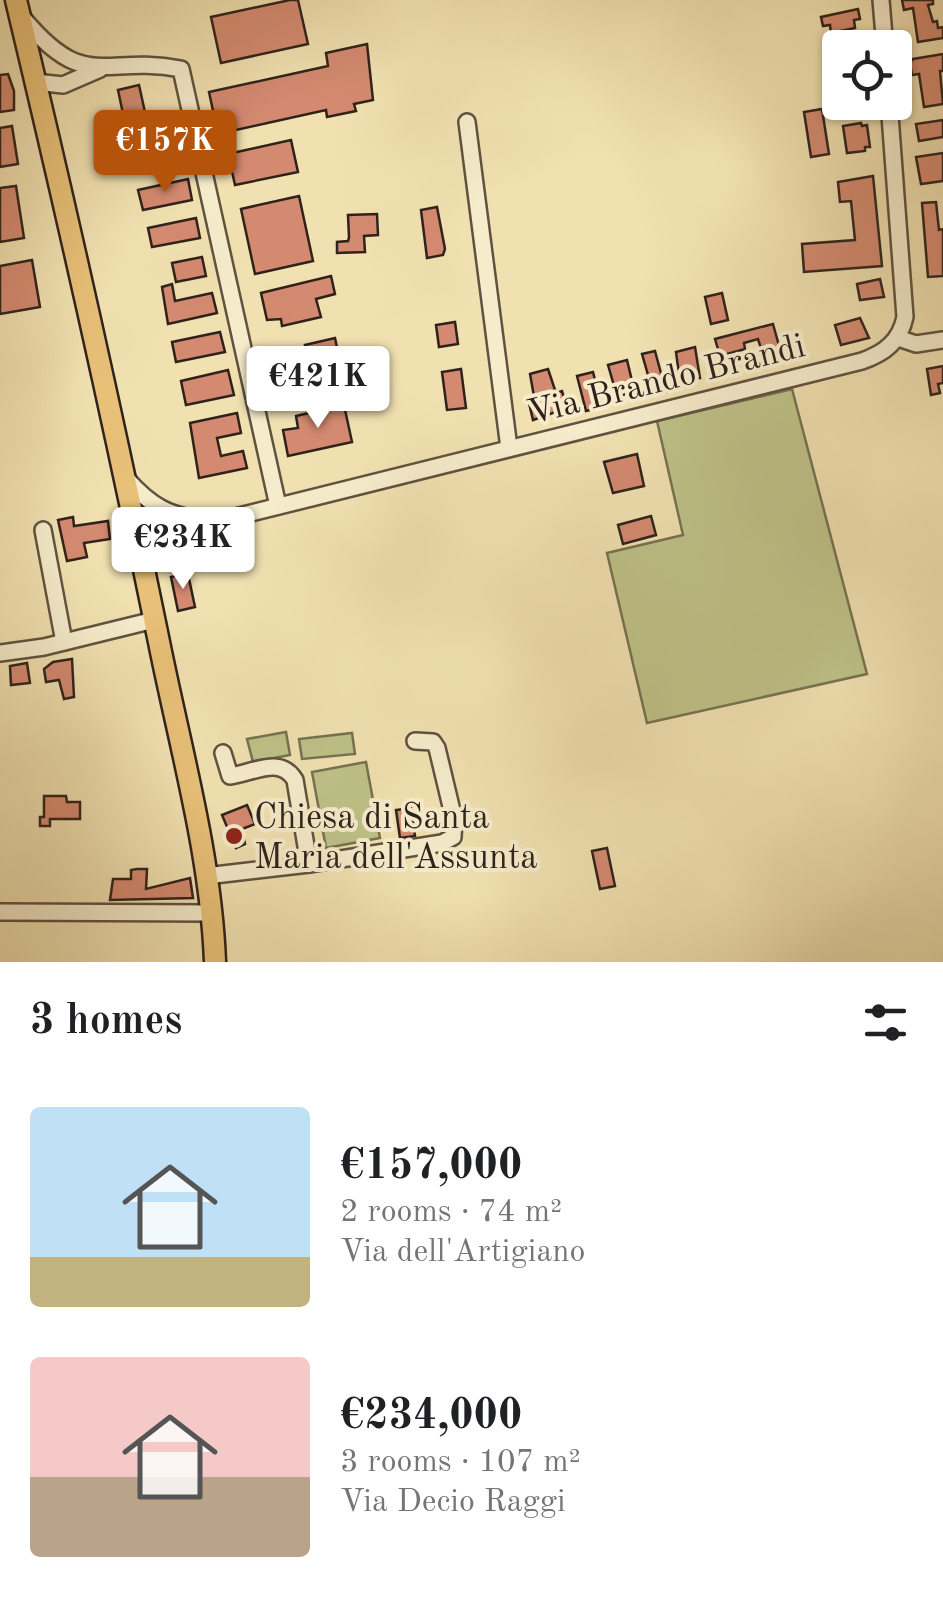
<!DOCTYPE html>
<meta charset="utf-8">
<style>
:root{--surface:#fff;--page:#f6f6f6;--text:#202124;--muted:#757577;--accent:#b45309}
body{margin:0;font-family:"Old Standard TT",serif;background:var(--page);color:var(--text);height:100vh;display:flex;flex-direction:column;font-size:38px;white-space:nowrap}
*{box-sizing:border-box;margin:0}
p{font-size:32px;color:var(--muted)}
.icon{flex:none;width:55px;height:55px;fill:none;stroke:currentColor;stroke-width:2;stroke-linecap:round;stroke-linejoin:round}
.map{position:relative;height:962px;overflow:hidden}
.sheet{display:flex;flex-direction:column;background:var(--surface);flex:1}
.sheet>*{flex:none}
.fabs{position:absolute;left:822px;top:30px;display:grid;gap:20px}
.fabs a{display:grid;place-items:center;width:90px;height:90px;border-radius:10px;background:var(--surface);box-shadow:0 2px 8px #0004;font-size:50px}
.price{position:absolute;translate:-50% -85px;padding:0 22px;border-radius:10px;background:#fff;color:#222;font-size:32px;line-height:65px;filter:drop-shadow(0 2px 5px #0008)}
.price::after{content:'';position:absolute;left:50%;top:60px;width:30px;height:22px;margin-left:-15px;background:inherit;clip-path:polygon(0 0,100% 0,50% 100%)}
.price.on{background:var(--accent);color:#fff}
ul{padding:0;list-style:none}
li{display:flex;align-items:center;gap:30px;height:250px;padding:0 30px}
li span{display:grid;place-items:center;flex:none;width:280px;height:200px;border-radius:10px;color:#555}
li>.icon{margin-inline-start:auto}
span .icon{width:120px;height:120px;fill:#fffc;stroke-width:1}
li b{font-size:42px}
h2{display:flex;justify-content:space-between;align-items:center;height:120px;padding:0 30px;font-size:42px}
.map>svg:first-child{display:block}
.green{fill:#bec288;stroke:#767252;stroke-width:2.5}
.building{fill:#d48a70;stroke:#2e221b;stroke-width:2.5}
.lines{fill:none;stroke-linecap:round;stroke-linejoin:round}
.minor-casing{stroke:#5f5240;stroke-width:20}
.major-casing{stroke:#2e221b;stroke-width:25}
.minor{stroke:#f6eccc;stroke-width:15}
.major{stroke:#e8c078;stroke-width:20}
.poi-dot{fill:#8f2418;stroke:#f6eccc;stroke-width:4}
.labels{text-anchor:middle;stroke-width:8;stroke-linejoin:round;paint-order:stroke}
.street-label{font-size:35px;fill:#2e221b;stroke:#f6eccc}
.poi-label{font-size:35px;fill:#2e221b;stroke:#f6eccc;text-anchor:start}
</style>
<div class="map">
<svg width="943" height="962" viewBox="0 0 943 962">
<rect width="100%" height="100%" fill="#f1e1b1"/>
<filter id="stains"><feTurbulence type="fractalNoise" baseFrequency=".002" numOctaves="4"/><feColorMatrix values="0 0 0 0 .2 0 0 0 0 .09 0 0 0 0 .02 0 0 0 .5 -.17"/></filter>
<radialGradient id="worn" r=".72"><stop offset=".6" stop-color="#630" stop-opacity="0"/><stop offset="1" stop-color="#630" stop-opacity=".3"/></radialGradient>
<g class="green">
<polygon points="792,389 867,674 647,723 607,553 683,535 657,421"/>
<polygon points="286,732 290,755 253,762 247,739"/>
<polygon points="352,733 355,754 302,759 299,739"/>
<polygon points="366,762 380,838 326,848 312,772"/>
</g>
<g class="building">
<polygon points="290,0 298,0 308,44 221,63 211,17"/>
<polygon points="902,0 933,0 933,4 928,5 933,22 937,21 938,28 943,27 943,38 918,42 913,8 904,10"/>
<polygon points="858,9 860,19 854,20 855,28 831,33 830,25 823,26 821,17"/>
<polygon points="367,44 373,100 354,104 356,111 327,117 326,110 218,134 209,92 328,66 326,53"/>
<polygon points="943,54 943,71 940,71 943,104 924,107 919,74 912,75 910,63 913,59"/>
<polygon points="8,74 14,91 14,110 0,112 0,75"/>
<polygon points="139,85 157,167 135,171 118,90"/>
<polygon points="822,109 829,154 811,157 804,112"/>
<polygon points="943,120 943,137 919,141 916,124"/>
<polygon points="861,123 862,126 867,125 870,147 865,147 865,151 847,153 843,126"/>
<polygon points="12,126 18,164 0,167 0,128"/>
<polygon points="291,140 298,172 235,185 228,154"/>
<polygon points="943,153 943,181 921,184 916,157"/>
<polygon points="873,176 882,266 804,272 802,244 855,240 851,201 840,202 838,182"/>
<polygon points="188,179 192,200 143,210 138,190"/>
<polygon points="16,186 24,238 0,242 0,188"/>
<polygon points="299,196 313,261 255,274 241,209"/>
<polygon points="936,202 939,230 943,229 943,276 928,277 922,203"/>
<polygon points="437,207 445,249 443,255 427,258 421,210"/>
<polygon points="377,214 378,235 364,236 365,252 337,253 337,242 348,241 349,237 348,215"/>
<polygon points="196,218 200,238 152,247 148,228"/>
<polygon points="202,257 206,276 176,282 172,263"/>
<polygon points="32,260 40,307 0,314 0,266"/>
<polygon points="331,276 335,294 316,299 321,317 282,326 281,319 267,320 261,293"/>
<polygon points="880,279 884,297 860,300 857,284"/>
<polygon points="172,284 175,301 212,293 217,313 168,324 162,287"/>
<polygon points="722,293 728,320 711,324 705,297"/>
<polygon points="860,318 869,338 841,345 835,325"/>
<polygon points="455,322 458,344 439,347 436,325"/>
<polygon points="773,324 781,353 777,357 764,358 758,339 744,343 745,349 720,356 715,339"/>
<polygon points="220,332 225,352 176,362 172,342"/>
<polygon points="335,338 345,386 304,395 302,388 287,391 276,364 307,357 305,345"/>
<polygon points="695,347 700,378 680,382 676,352"/>
<polygon points="655,351 666,392 651,395 650,389 617,396 608,365 627,360 633,385 650,382 642,354"/>
<polygon points="943,366 943,383 938,384 940,393 931,395 927,369"/>
<polygon points="461,369 466,408 447,410 442,372"/>
<polygon points="548,369 556,393 562,391 567,408 533,420 529,403 535,402 530,374"/>
<polygon points="228,370 234,395 186,405 181,381"/>
<polygon points="593,372 602,407 586,411 577,376"/>
<polygon points="344,405 352,442 288,456 283,430 298,428 296,416"/>
<polygon points="237,413 241,433 217,438 221,456 243,451 247,468 199,478 190,423"/>
<polygon points="637,454 644,486 613,493 604,462"/>
<polygon points="651,516 656,535 623,544 618,525"/>
<polygon points="73,517 74,526 108,521 110,539 84,543 87,557 67,561 58,520"/>
<polygon points="188,574 195,607 178,611 171,577"/>
<polygon points="72,659 74,697 64,699 59,680 46,682 44,669 53,662"/>
<polygon points="27,663 30,683 11,685 10,666"/>
<polygon points="44,796 66,796 67,802 80,802 80,819 50,819 50,826 40,826 40,817 44,817"/>
<polygon points="247,805 255,824 242,829 245,844 236,848 222,815"/>
<polygon points="411,808 415,836 400,838 396,810"/>
<polygon points="607,848 615,886 600,889 592,851"/>
<polygon points="137,869 147,869 146,889 190,878 193,898 110,900 113,879 131,879 131,870"/>
</g>
<g class="lines">
<defs>
<g id="minor">
<polyline points="881,0 885,48"/>
<path d="M22,17C86,94 102,54 181,69L278,506"/>
<polyline points="35,82 63,85 100,69"/>
<polyline points="467,122 509,448"/>
<polyline points="898,338 916,344 943,340"/>
<path d="M126,478C152,508 169,515 208,522"/>
<polyline points="43,530 64,642"/>
<path d="M137,542L161,540L211,523L862,361C885,353 900,341 905,317L889,102"/>
<polyline points="0,653 44,647 154,620"/>
<polyline points="309,864 442,843 453,837 454,819 437,748 433,742 415,741"/>
<path d="M206,876L309,864L295,780C280,755 253,773 230,776L223,753"/>
<polyline points="0,912 211,913"/>
</g>
<path id="major" d="M16,0C67,213 115,427 159,642C180,747 211,855 215,962"/>
</defs>
<use href="#minor" class="minor-casing"/>
<use href="#major" class="major-casing"/>
<use href="#minor" class="minor"/>
<use href="#major" class="major"/>
</g>
<circle class="poi-dot" cx="234" cy="836" r="10"/>
<g class="labels">
<g class="street-label">
<text transform="translate(666 378) rotate(-14)" y="12">Via Brando Brandi</text>
</g>
<g class="poi-label">
<text x="254" y="828">Chiesa di Santa<tspan x="254" dy="40">Maria dell'Assunta</tspan></text>
</g>
</g>
<rect width="100%" height="100%" filter="url(#stains)"/>
<rect width="100%" height="100%" fill="url(#worn)"/>
</svg>
<div class="fabs">
<a><svg class="icon" aria-label="locate" viewBox="0 0 24 24"><circle cx="12" cy="12" r="6"/><path d="M12 2v4M12 18v4M2 12h4M18 12h4"/></svg></a>
</div>
<b class="price on" style="left:165px;top:195px">€157K</b>
<b class="price" style="left:318px;top:431px">€421K</b>
<b class="price" style="left:183px;top:592px">€234K</b>
</div>
<section class="sheet">
<h2>3 homes<svg class="icon" aria-label="filters" viewBox="0 0 24 24"><path d="M4 7h16M4 17h16"/><circle cx="9" cy="7" r="2"/><circle cx="15" cy="17" r="2"/></svg></h2>
<ul>
<li><span style="background:linear-gradient(#bfe0f5 75%,#c2b280 0)"><svg class="icon" aria-label="home" viewBox="0 0 24 24"><path d="M3 11l9-7 9 7M6 9v11h12V9"/></svg></span><div><b>€157,000</b><p>2 rooms · 74 m²</p><p>Via dell'Artigiano</p></div></li>
<li><span style="background:linear-gradient(#f6c9c9 60%,#b9a48a 0)"><svg class="icon" aria-label="home" viewBox="0 0 24 24"><path d="M3 11l9-7 9 7M6 9v11h12V9"/></svg></span><div><b>€234,000</b><p>3 rooms · 107 m²</p><p>Via Decio Raggi</p></div></li>
</ul>
</section>
